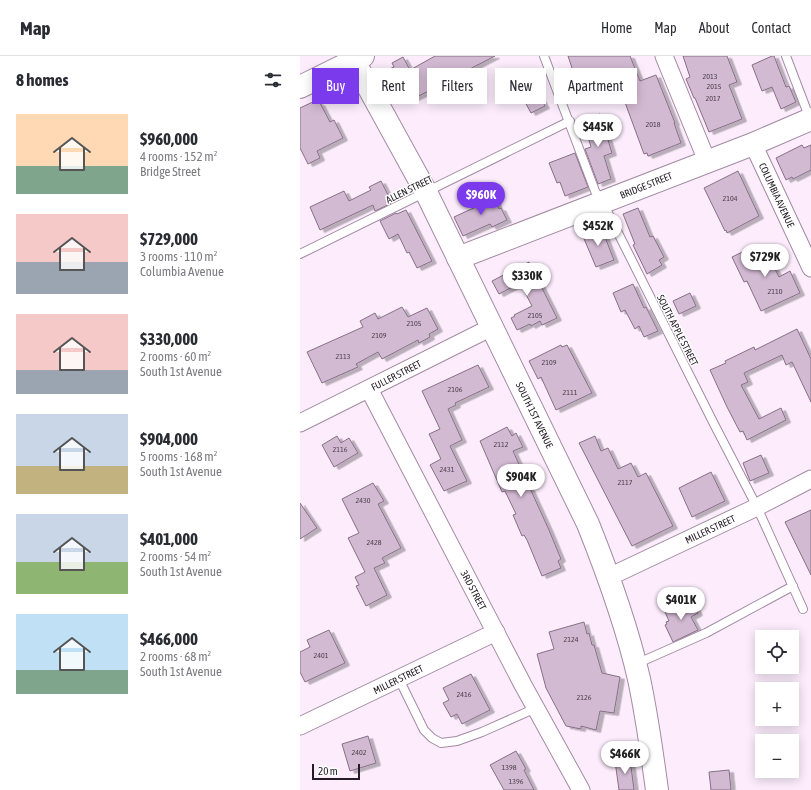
<!DOCTYPE html>
<meta charset="utf-8">
<style>
:root{--surface:#fff;--page:#f2f2f3;--text:#2b2b33;--muted:#7c7c81;--line:#e1e1e2;--accent:#7c3aed}
body{margin:0;font-family:"Asap Condensed",sans-serif;background:var(--page);color:var(--text);height:100vh;display:flex;flex-direction:column;font-size:15px;white-space:nowrap}
*{box-sizing:border-box;margin:0}
p{font-size:13px;color:var(--muted)}
.icon{flex:none;width:22px;height:22px;fill:none;stroke:currentColor;stroke-width:2;stroke-linecap:round;stroke-linejoin:round}
.map{position:relative;flex:1;overflow:hidden}
.sheet{display:flex;flex-direction:column;background:var(--surface);width:300px}
.sheet>*{flex:none}
.banner{position:absolute;left:12px;top:12px;width:380px;height:36px;display:flex;gap:8px}
.tools{position:absolute;left:455px;top:574px;display:grid;gap:8px}
.tools a{display:grid;place-items:center;width:44px;height:44px;border-radius:0px;background:var(--surface);box-shadow:0 2px 10px #0003;font-size:20px}
.scale{position:absolute;left:12px;bottom:10px;width:48px;box-sizing:border-box;padding-left:4px;border:2px solid #251c25;border-top:0;font-size:11px;line-height:14px;white-space:nowrap;color:#251c25;-webkit-text-stroke:3px #fff;paint-order:stroke}
.price{position:absolute;translate:-50% -34px;padding:0 9px;border-radius:14px;background:#fff;color:#222;font-size:13px;line-height:26px;filter:drop-shadow(0 1px 2px #0008)}
.price::after{content:'';position:absolute;left:50%;top:24px;width:12px;height:9px;margin-left:-6px;background:inherit;clip-path:polygon(0 0,100% 0,50% 100%)}
.price.selected{background:var(--accent);color:#fff}
ul{padding:0;list-style:none}
li{display:flex;align-items:center;gap:12px;height:100px;padding:0 16px}
li span{display:grid;place-items:center;flex:none;width:112px;height:80px;border-radius:0px;color:#555}
li>.icon{margin-inline-start:auto}
span .icon{width:48px;height:48px;fill:#fffc;stroke-width:1}
li b{font-size:17px}
h2{display:flex;justify-content:space-between;align-items:center;height:48px;padding:0 16px;font-size:17px}
.tag{padding:0 14px;border-radius:0px;background:var(--surface);box-shadow:0 2px 10px #0003;font-size:14px;line-height:36px}
.tag.selected{background:var(--accent);color:#fff}
header{display:flex;align-items:center;gap:24px;box-sizing:border-box;height:56px;padding:0 20px;background:var(--surface);border-bottom:1px solid var(--line)}
header strong{font-size:19px}
nav{display:flex;gap:22px;margin-inline-start:auto;font-size:14px}
main{display:flex;flex:1;min-height:0}
.map>svg:first-child{display:block}
.building{fill:#d3bad3;stroke:#876f87;filter:url(#shadow)}
.lines{fill:none;stroke-linecap:round;stroke-linejoin:round}
.service-casing{stroke:#a38ba3;stroke-width:10}
.minor-casing{stroke:#a38ba3;stroke-width:19}
.secondary-casing{stroke:#a38ba3;stroke-width:24}
.service{stroke:#fff;stroke-width:8}
.minor{stroke:#fff;stroke-width:17}
.secondary{stroke:#fff;stroke-width:22}
.labels{text-anchor:middle;stroke-width:3;stroke-linejoin:round;paint-order:stroke}
.number-label{font-size:8px;fill:#504450}
.street-label{font-size:10px;fill:#251c25;stroke:#fff}
</style>
<header>
<strong>Map</strong>
<nav><a>Home</a><a>Map</a><a>About</a><a>Contact</a></nav>
</header>
<main>
<section class="sheet">
<h2>8 homes<svg class="icon" aria-label="filters" viewBox="0 0 24 24"><path d="M4 7h16M4 17h16"/><circle cx="9" cy="7" r="2"/><circle cx="15" cy="17" r="2"/></svg></h2>
<ul>
<li><span style="background:linear-gradient(#ffd9b3 65%,#7fa58c 0)"><svg class="icon" aria-label="home" viewBox="0 0 24 24"><path d="M3 11l9-7 9 7M6 9v11h12V9"/></svg></span><div><b>$960,000</b><p>4 rooms · 152 m²</p><p>Bridge Street</p></div></li>
<li><span style="background:linear-gradient(#f6c9c9 60%,#9aa5b1 0)"><svg class="icon" aria-label="home" viewBox="0 0 24 24"><path d="M3 11l9-7 9 7M6 9v11h12V9"/></svg></span><div><b>$729,000</b><p>3 rooms · 110 m²</p><p>Columbia Avenue</p></div></li>
<li><span style="background:linear-gradient(#f6c9c9 70%,#9aa5b1 0)"><svg class="icon" aria-label="home" viewBox="0 0 24 24"><path d="M3 11l9-7 9 7M6 9v11h12V9"/></svg></span><div><b>$330,000</b><p>2 rooms · 60 m²</p><p>South 1st Avenue</p></div></li>
<li><span style="background:linear-gradient(#c9d6e8 65%,#c2b280 0)"><svg class="icon" aria-label="home" viewBox="0 0 24 24"><path d="M3 11l9-7 9 7M6 9v11h12V9"/></svg></span><div><b>$904,000</b><p>5 rooms · 168 m²</p><p>South 1st Avenue</p></div></li>
<li><span style="background:linear-gradient(#c9d6e8 60%,#8fb573 0)"><svg class="icon" aria-label="home" viewBox="0 0 24 24"><path d="M3 11l9-7 9 7M6 9v11h12V9"/></svg></span><div><b>$401,000</b><p>2 rooms · 54 m²</p><p>South 1st Avenue</p></div></li>
<li><span style="background:linear-gradient(#bfe0f5 70%,#7fa58c 0)"><svg class="icon" aria-label="home" viewBox="0 0 24 24"><path d="M3 11l9-7 9 7M6 9v11h12V9"/></svg></span><div><b>$466,000</b><p>2 rooms · 68 m²</p><p>South 1st Avenue</p></div></li>
</ul>
</section>
<div class="map">
<svg width="511" height="734" viewBox="0 0 511 734">
<defs>
<filter id="shadow"><feDropShadow dx="4.5" dy="2.5" stdDeviation="0" flood-color="#0004"/></filter>
</defs>
<rect width="100%" height="100%" fill="#fcecfc"/>
<g class="building">
<polygon points="135,0 195,0 164,16 165,19 155,24 156,27 136,36 135,32 110,44 106,36 94,42 82,16 94,11 92,7 103,1 110,14"/>
<polygon points="268,0 330,0 340,25 356,19 375,67 374,67 381,87 348,100 347,97 344,98 316,22 294,31 295,34 271,42 265,24 275,21"/>
<polygon points="383,0 427,0 437,26 429,29 442,63 409,76 395,42 394,42 386,23 390,21"/>
<polygon points="472,0 474,0 486,31 489,30 496,46 481,53 472,31 462,35 452,9"/>
<polygon points="238,37 245,50 231,57 224,44"/>
<polygon points="17,44 19,48 20,47 30,66 34,64 43,82 17,95 20,102 8,108 0,92 0,52"/>
<polygon points="300,58 312,97 304,100 311,123 298,128 285,93 291,91 283,64"/>
<polygon points="502,89 504,92 511,89 511,114 493,123 492,121 486,124 476,102"/>
<polygon points="275,97 288,131 265,140 260,126 257,127 249,107"/>
<polygon points="438,115 459,160 427,177 426,174 425,175 404,132"/>
<polygon points="81,125 92,147 75,155 73,149 20,174 10,151 44,135 49,145 71,134 69,131"/>
<polygon points="192,137 199,153 201,152 207,164 192,171 190,168 163,180 154,161 180,149 177,144"/>
<polygon points="338,152 350,181 353,180 364,201 359,204 362,209 347,218 333,189 335,188 323,158"/>
<polygon points="106,154 132,205 117,212 109,196 107,197 98,178 89,183 80,165 96,157 97,158"/>
<polygon points="301,171 314,204 296,211 282,178"/>
<polygon points="457,189 461,198 466,195 479,221 490,215 500,237 461,255 447,225 444,226 432,201"/>
<polygon points="229,206 257,262 242,269 240,265 231,270 230,268 217,274 211,262 215,260 214,259 232,250 220,227 199,238 192,225"/>
<polygon points="333,228 344,252 346,251 358,275 344,281 339,270 335,273 325,254 321,256 313,237"/>
<polygon points="390,237 396,250 379,258 373,245"/>
<polygon points="102,251 108,261 127,252 138,273 129,278 130,281 119,287 118,284 82,303 78,296 56,308 58,311 22,327 7,296 63,271 60,265 75,257 78,263"/>
<polygon points="497,273 511,303 511,346 492,306 486,309 482,299 444,317 448,326 441,329 459,363 481,352 486,364 447,384 443,375 440,376 427,351 410,314 426,307 425,305 454,291 455,294"/>
<polygon points="261,289 262,291 267,289 292,337 256,354 241,321 238,323 229,305"/>
<polygon points="178,309 189,331 155,347 156,349 148,353 162,384 150,390 167,425 144,435 130,409 141,403 129,378 140,373 122,335"/>
<polygon points="207,371 212,380 216,377 223,391 213,395 249,474 261,503 258,505 261,512 242,520 227,484 224,479 222,480 213,459 216,458 205,435 202,436 180,385"/>
<polygon points="37,380 41,387 49,382 58,397 34,411 22,389"/>
<polygon points="295,380 301,395 308,392 318,413 331,407 338,421 346,417 373,470 332,490 279,387"/>
<polygon points="461,399 469,417 450,425 443,407"/>
<polygon points="411,416 425,445 392,461 379,432"/>
<polygon points="73,427 84,445 78,448 101,492 82,502 85,507 74,512 87,539 66,550 56,530 59,529 55,521 65,516 48,482 59,477 42,443"/>
<polygon points="0,447 17,472 0,483"/>
<polygon points="511,454 511,519 485,466"/>
<polygon points="391,543 398,557 391,561 398,574 373,586 365,569 367,568 366,566 369,565 365,556"/>
<polygon points="284,566 287,578 289,577 292,589 294,589 302,617 320,621 314,657 300,655 296,674 281,670 281,673 266,670 246,632 237,598 254,593 249,576"/>
<polygon points="29,574 45,607 5,626 0,616 0,596 10,591 7,584"/>
<polygon points="171,618 190,654 162,668 157,658 151,661 143,647 149,644 143,632"/>
<polygon points="68,680 76,707 50,715 42,688"/>
<polygon points="216,695 226,713 224,714 234,734 204,734 190,709"/>
<polygon points="330,703 334,734 319,734 315,705"/>
<polygon points="429,714 431,734 411,734 409,716"/>
</g>
<g class="lines">
<defs>
<g id="service">
<polyline points="244,0 295,135 303,147 414,368 457,451 503,553"/>
<polyline points="486,0 510,63"/>
<polyline points="0,198 270,65"/>
<polyline points="336,608 406,577 493,530"/>
<polyline points="99,623 124,674 132,682 141,687 157,685 182,676 236,652"/>
</g>
<g id="minor">
<polyline points="364,0 407,105"/>
<polyline points="453,88 511,212"/>
<polyline points="69,333 223,629 281,734"/>
<polyline points="0,367 192,271"/>
<polyline points="309,521 457,451 511,423"/>
<polyline points="0,670 196,576"/>
</g>
<g id="secondary">
<path d="M54,5L126,136L288,468C308,518 327,570 339,623C347,660 352,697 357,734"/>
<polyline points="0,31 63,0"/>
<polyline points="158,202 453,88 511,63"/>
</g>
</defs>
<use href="#service" class="service-casing"/>
<use href="#minor" class="minor-casing"/>
<use href="#secondary" class="secondary-casing"/>
<use href="#service" class="service"/>
<use href="#minor" class="minor"/>
<use href="#secondary" class="secondary"/>
</g>
<g class="labels">
<g class="number-label">
<text x="410" y="23">2013</text>
<text x="414" y="33">2015</text>
<text x="413" y="45">2017</text>
<text x="353" y="71">2018</text>
<text x="430" y="145">2104</text>
<text x="475" y="238">2110</text>
<text x="235" y="262">2105</text>
<text x="114" y="270">2105</text>
<text x="79" y="282">2109</text>
<text x="43" y="303">2113</text>
<text x="249" y="309">2109</text>
<text x="155" y="336">2106</text>
<text x="270" y="339">2111</text>
<text x="201" y="391">2112</text>
<text x="40" y="396">2116</text>
<text x="147" y="416">2431</text>
<text x="325" y="429">2117</text>
<text x="63" y="447">2430</text>
<text x="74" y="489">2428</text>
<text x="271" y="586">2124</text>
<text x="21" y="602">2401</text>
<text x="164" y="641">2416</text>
<text x="284" y="644">2126</text>
<text x="59" y="699">2402</text>
<text x="209" y="714">1398</text>
<text x="216" y="728">1396</text>
</g>
<g class="street-label">
<text transform="translate(346 129) rotate(-22)" y="4">BRIDGE STREET</text>
<text transform="translate(109 133) rotate(-26)" y="4">ALLEN STREET</text>
<text transform="translate(477 139) rotate(65)" y="4">COLUMBIA AVENUE</text>
<text transform="translate(378 274) rotate(63)" y="4">SOUTH APPLE STREET</text>
<text transform="translate(96 319) rotate(-27)" y="4">FULLER STREET</text>
<text transform="translate(235 359) rotate(64)" y="4">SOUTH 1ST AVENUE</text>
<text transform="translate(410 473) rotate(-25)" y="4">MILLER STREET</text>
<text transform="translate(174 534) rotate(62)" y="4">3RD STREET</text>
<text transform="translate(98 623) rotate(-26)" y="4">MILLER STREET</text>
</g>
</g>
</svg>
<div class="tools">
<a><svg class="icon" aria-label="locate" viewBox="0 0 24 24"><circle cx="12" cy="12" r="6"/><path d="M12 2v4M12 18v4M2 12h4M18 12h4"/></svg></a>
<a>+</a>
<a>−</a>
</div>
<div class="scale">20 m</div>
<b class="price" style="left:298px;top:92px">$445K</b>
<b class="price selected" style="left:181px;top:160px">$960K</b>
<b class="price" style="left:298px;top:191px">$452K</b>
<b class="price" style="left:465px;top:222px">$729K</b>
<b class="price" style="left:227px;top:241px">$330K</b>
<b class="price" style="left:221px;top:442px">$904K</b>
<b class="price" style="left:381px;top:565px">$401K</b>
<b class="price" style="left:325px;top:719px">$466K</b>
<div class="banner">
<a class="tag selected">Buy</a>
<a class="tag">Rent</a>
<a class="tag">Filters</a>
<a class="tag">New</a>
<a class="tag">Apartment</a>
</div>
</div>
</main>
